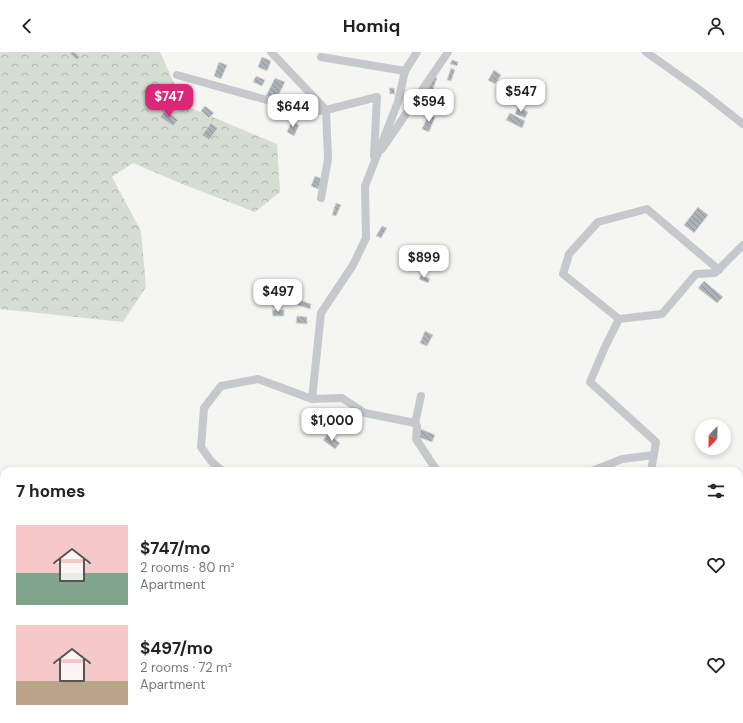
<!DOCTYPE html>
<meta charset="utf-8">
<style>
:root{--surface:#fff;--page:#f6f6f6;--text:#222;--muted:#767676;--accent:#db2777}
body{margin:0;font-family:"DM Sans",sans-serif;background:var(--page);color:var(--text);height:100vh;display:flex;flex-direction:column;font-size:15px;white-space:nowrap}
*{box-sizing:border-box;margin:0}
p{font-size:13px;color:var(--muted)}
.icon{flex:none;width:22px;height:22px;fill:none;stroke:currentColor;stroke-width:2;stroke-linecap:round;stroke-linejoin:round}
.map{position:relative;flex:1;overflow:hidden}
.details{position:absolute;left:0px;top:415px;width:743px;height:256px;display:flex;flex-direction:column;background:var(--surface);border-radius:12px 12px 0 0;box-shadow:0 2px 6px #0003}
.details>*{flex:none}
.needle{width:26px;rotate:202deg}
.fabs{position:absolute;left:695px;top:367px;display:grid;gap:8px}
.fabs a{display:grid;place-items:center;width:36px;height:36px;border-radius:50%;background:var(--surface);box-shadow:0 2px 6px #0003;font-size:20px}
.price{position:absolute;translate:-50% -34px;padding:0 9px;border-radius:8px;background:#fff;color:#222;font-size:13px;line-height:26px;filter:drop-shadow(0 1px 2px #0008)}
.price::after{content:'';position:absolute;left:50%;top:24px;width:12px;height:9px;margin-left:-6px;background:inherit;clip-path:polygon(0 0,100% 0,50% 100%)}
.price.selected{background:var(--accent);color:#fff}
ul{padding:0;list-style:none}
li{display:flex;align-items:center;gap:12px;height:100px;padding:0 16px}
li span{display:grid;place-items:center;flex:none;width:112px;height:80px;border-radius:0px;color:#555}
li>.icon{margin-inline-start:auto}
span .icon{width:48px;height:48px;fill:#fffc;stroke-width:1}
li b{font-size:17px}
h2{display:flex;justify-content:space-between;align-items:center;height:48px;padding:0 16px;font-size:17px}
header{display:flex;justify-content:space-between;align-items:center;height:52px;padding:0 16px;background:var(--surface);font-size:18px;font-weight:700}
.map>svg:first-child{display:block}
.forest{fill:url(#forest-crowns)}
.lines{fill:none;stroke-linecap:round;stroke-linejoin:round}
.river{stroke:#bec7ce;stroke-width:14}
.building{fill:url(#building-back-hatch);stroke:#d7d7d5}
.minor{stroke:#c5c8cc;stroke-width:8}
</style>
<header><svg class="icon" aria-label="back" viewBox="0 0 24 24"><path d="M15 5l-7 7 7 7"/></svg>Homiq<svg class="icon" aria-label="person" viewBox="0 0 24 24"><circle cx="12" cy="8" r="4"/><path d="M4 21q1-7 8-7t8 7"/></svg></header>
<div class="map">
<svg width="743" height="671" viewBox="0 0 743 671">
<defs>
<pattern id="forest-crowns" width="20" height="18" patternUnits="userSpaceOnUse"><rect width="20" height="18" fill="#d6ddd3"/><path d="M2 6a3 3 0 1 1 6 0M12 15a3 3 0 1 1 6 0" fill="none" stroke="#b1b8b1"/></pattern>
<pattern id="building-back-hatch" width="6" height="6" patternUnits="userSpaceOnUse"><rect width="6" height="6" fill="#abb2b8"/><path d="M-1 5l2 2M0 0l6 6M5-1l2 2" fill="none" stroke="#8f959b"/></pattern>
</defs>
<rect width="100%" height="100%" fill="#f5f6f2"/>
<g class="forest">
<polygon points="0,0 160,0 184,53 277,92 280,140 255,160 182,132 133,111 112,125 141,179 146,235 123,270 0,257"/>
<polygon points="0,546 4,549 4,667 111,667 117,671 0,671"/>
</g>
<g class="lines">
<g class="river">
<polyline points="0,476 4,478"/>
<polyline points="193,667 195,671"/>
</g>
</g>
<g class="building">
<polygon points="71,0 74,0 80,5 77,8 70,2"/>
<polygon points="262,5 271,9 267,19 258,15"/>
<polygon points="452,8 458,10 457,14 450,12"/>
<polygon points="219,10 227,13 221,27 214,24"/>
<polygon points="451,16 455,18 451,29 447,28"/>
<polygon points="494,18 501,23 495,32 488,28"/>
<polygon points="430,23 437,26 432,40 425,37"/>
<polygon points="256,24 265,28 262,34 253,30"/>
<polygon points="275,26 285,30 276,48 266,44"/>
<polygon points="389,36 394,36 395,42 390,42"/>
<polygon points="205,54 214,61 209,66 201,59"/>
<polygon points="518,55 528,60 525,66 515,62"/>
<polygon points="165,58 178,68 173,74 160,65"/>
<polygon points="510,61 525,69 522,76 506,68"/>
<polygon points="429,62 435,65 429,80 422,77"/>
<polygon points="292,69 299,73 294,84 287,80"/>
<polygon points="211,71 218,76 209,88 202,83"/>
<polygon points="315,124 322,127 318,137 311,134"/>
<polygon points="336,151 341,153 336,164 332,163"/>
<polygon points="698,155 708,163 694,181 684,173"/>
<polygon points="382,174 387,176 381,186 376,184"/>
<polygon points="421,223 430,227 428,231 419,227"/>
<polygon points="704,229 723,245 717,251 698,236"/>
<polygon points="299,248 311,252 310,257 297,253"/>
<polygon points="274,249 282,250 282,256 273,255"/>
<polygon points="272,258 284,258 284,264 273,264"/>
<polygon points="297,264 307,265 307,272 296,271"/>
<polygon points="425,279 433,283 427,294 420,291"/>
<polygon points="421,377 435,383 432,390 418,385"/>
<polygon points="328,382 340,391 335,397 323,388"/>
</g>
<g class="lines">
<g class="minor">
<polyline points="271,0 326,58 377,45 374,104"/>
<polyline points="417,0 405,19 398,50 365,134 366,186 353,213 321,261 312,347 342,346 365,361 415,371 421,344"/>
<polyline points="646,0 701,39 743,72"/>
<polyline points="321,5 405,19"/>
<polyline points="177,23 310,60 326,58 328,107 321,146"/>
<polyline points="382,97 448,0"/>
<polyline points="619,267 563,222 569,202 598,170 647,157 719,218"/>
<polyline points="415,371 417,374 416,387 437,419"/>
<polyline points="222,419 211,409 201,395 204,356 221,334 258,327 312,347"/>
<polyline points="592,419 622,407 654,403"/>
<polyline points="651,419 656,390 590,330 605,295 619,267 662,262 696,222 715,221 743,193"/>
<polyline points="739,602 743,604"/>
<polyline points="480,671 482,667"/>
</g>
</g>
</svg>
<div class="fabs">
<a><svg class="needle" viewBox="-14 -14 28 28"><path d="M0-13l5 13h-10z" fill="#e53935"/><path d="M0 13l5-13h-10z" fill="#767676"/></svg></a>
</div>
<b class="price" style="left:521px;top:61px">$547</b>
<b class="price selected" style="left:169px;top:66px">$747</b>
<b class="price" style="left:429px;top:71px">$594</b>
<b class="price" style="left:293px;top:76px">$644</b>
<b class="price" style="left:424px;top:227px">$899</b>
<b class="price" style="left:278px;top:261px">$497</b>
<b class="price" style="left:332px;top:390px">$1,000</b>
<section class="details">
<h2>7 homes<svg class="icon" aria-label="filters" viewBox="0 0 24 24"><path d="M4 7h16M4 17h16"/><circle cx="9" cy="7" r="2"/><circle cx="15" cy="17" r="2"/></svg></h2>
<ul>
<li><span style="background:linear-gradient(#f6c9c9 60%,#7fa58c 0)"><svg class="icon" aria-label="home" viewBox="0 0 24 24"><path d="M3 11l9-7 9 7M6 9v11h12V9"/></svg></span><div><b>$747/mo</b><p>2 rooms · 80 m²</p><p>Apartment</p></div><svg class="icon" aria-label="heart" viewBox="0 0 24 24"><path d="M12 20l-8-8c-3-5 5-10 8-4 3-6 11-1 8 4z"/></svg></li>
<li><span style="background:linear-gradient(#f6c9c9 70%,#b9a48a 0)"><svg class="icon" aria-label="home" viewBox="0 0 24 24"><path d="M3 11l9-7 9 7M6 9v11h12V9"/></svg></span><div><b>$497/mo</b><p>2 rooms · 72 m²</p><p>Apartment</p></div><svg class="icon" aria-label="heart" viewBox="0 0 24 24"><path d="M12 20l-8-8c-3-5 5-10 8-4 3-6 11-1 8 4z"/></svg></li>
</ul>
</section>
</div>
